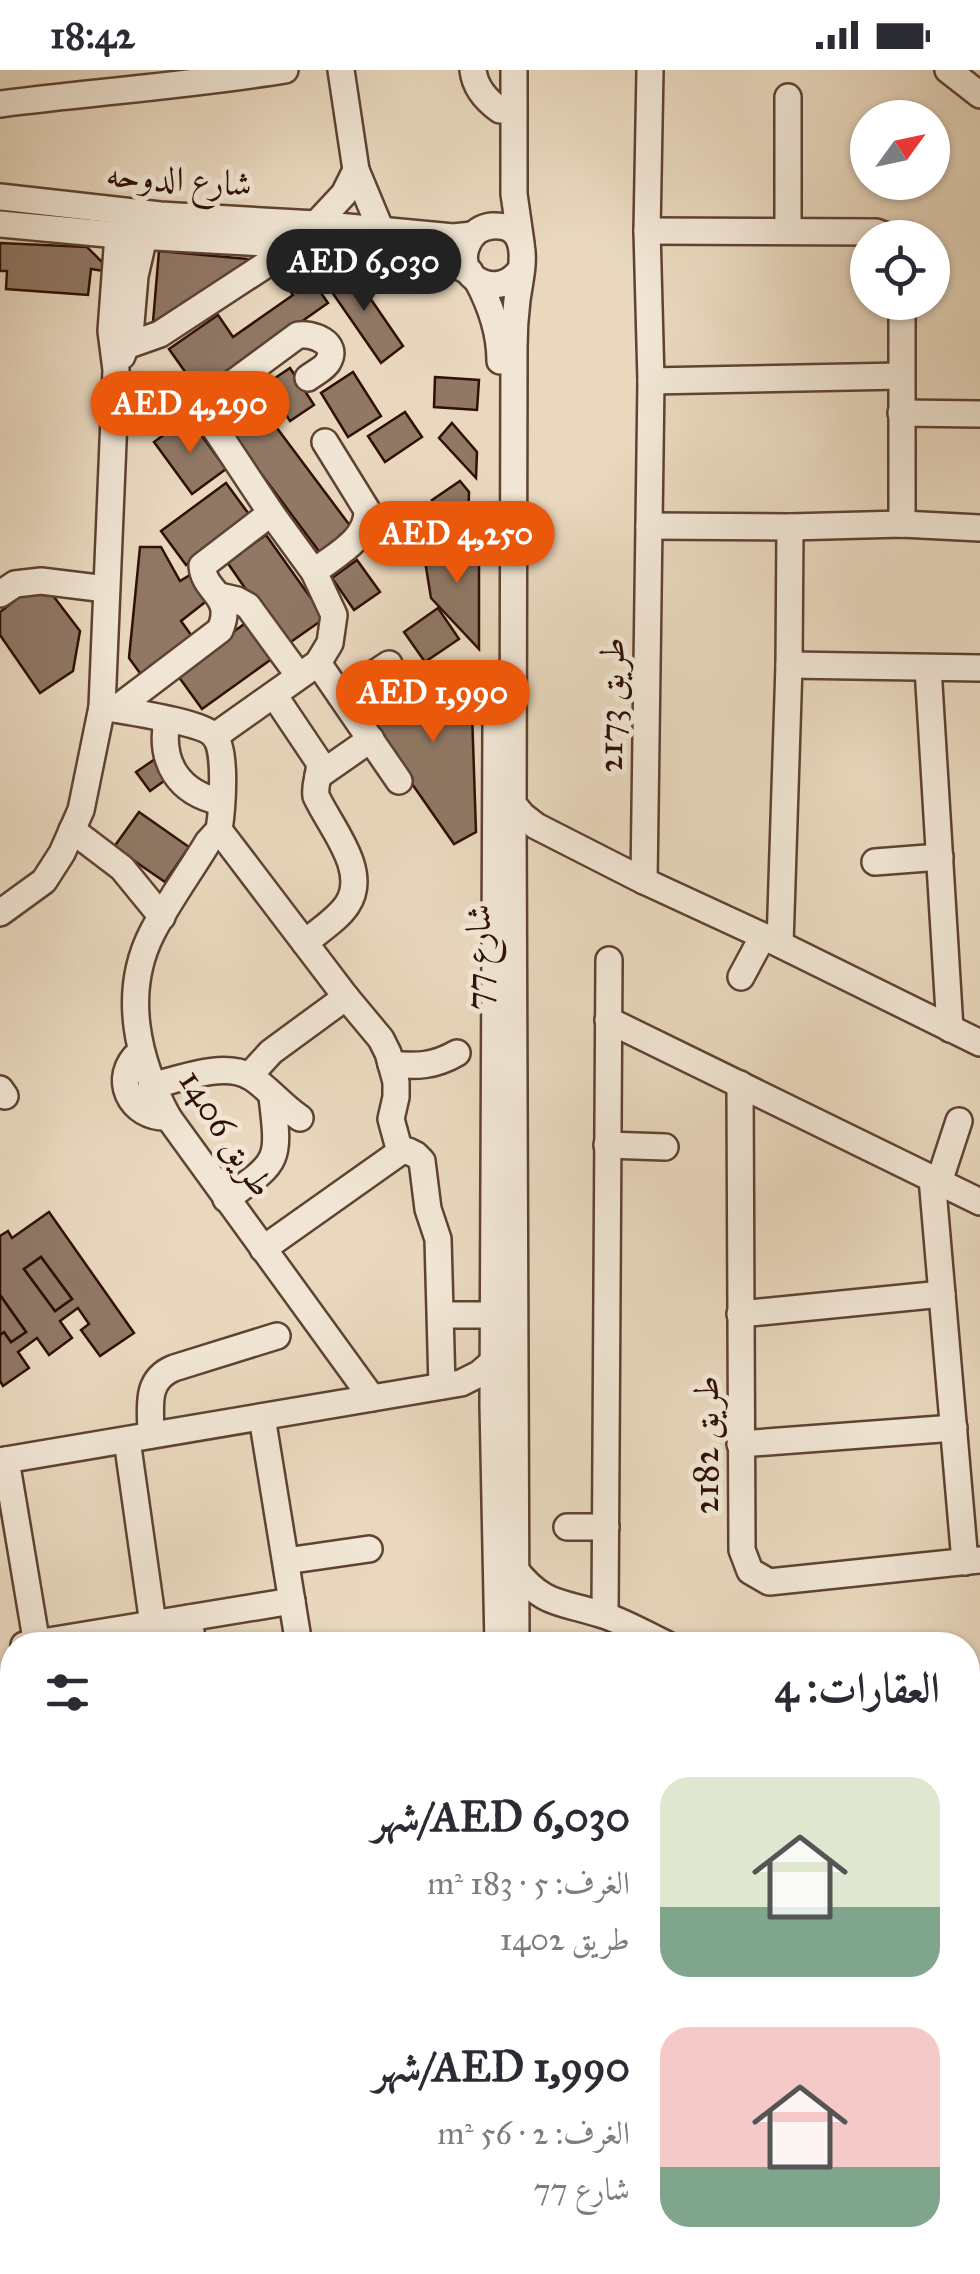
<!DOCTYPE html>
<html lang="ar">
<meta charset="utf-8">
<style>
:root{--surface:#fff;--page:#f2f2f3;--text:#2b2b33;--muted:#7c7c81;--accent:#ea580c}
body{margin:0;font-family:"IM FELL Great Primer",Amiri,serif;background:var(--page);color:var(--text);direction:rtl;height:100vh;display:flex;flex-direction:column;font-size:38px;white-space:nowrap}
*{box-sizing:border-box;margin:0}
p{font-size:32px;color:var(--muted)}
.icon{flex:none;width:55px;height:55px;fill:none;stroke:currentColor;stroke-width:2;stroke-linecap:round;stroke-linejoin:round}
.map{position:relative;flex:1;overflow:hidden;direction:ltr}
.details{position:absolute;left:0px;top:1562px;width:980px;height:642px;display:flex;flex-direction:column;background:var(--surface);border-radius:40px 40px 0 0;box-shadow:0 2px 8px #0004;direction:rtl}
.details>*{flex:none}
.needle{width:65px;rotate:57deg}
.fabs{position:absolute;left:850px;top:30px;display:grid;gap:20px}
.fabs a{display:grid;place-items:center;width:100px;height:100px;border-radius:50%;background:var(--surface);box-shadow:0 2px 8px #0004;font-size:50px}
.price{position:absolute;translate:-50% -85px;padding:0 22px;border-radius:35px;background:var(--accent);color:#fff;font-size:32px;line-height:65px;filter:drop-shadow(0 2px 5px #0008)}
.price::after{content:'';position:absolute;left:50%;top:60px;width:30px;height:22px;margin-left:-15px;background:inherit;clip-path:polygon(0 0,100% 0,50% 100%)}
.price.active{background:#222;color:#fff}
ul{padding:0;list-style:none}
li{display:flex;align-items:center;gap:30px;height:250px;padding:0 40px}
li span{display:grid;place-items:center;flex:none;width:280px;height:200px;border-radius:30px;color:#555}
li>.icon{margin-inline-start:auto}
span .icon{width:120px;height:120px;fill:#fffc;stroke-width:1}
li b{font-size:42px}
h2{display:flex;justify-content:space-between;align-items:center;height:120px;padding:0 40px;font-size:42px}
.status{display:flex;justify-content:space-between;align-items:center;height:70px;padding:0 50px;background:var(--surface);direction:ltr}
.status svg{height:28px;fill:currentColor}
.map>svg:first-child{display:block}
.building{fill:#907865;stroke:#2f1004;stroke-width:2.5;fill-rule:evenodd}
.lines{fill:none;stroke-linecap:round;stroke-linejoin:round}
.minor-casing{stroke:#5e4232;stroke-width:30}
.minor{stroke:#f1e6d5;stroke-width:25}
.labels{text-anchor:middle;stroke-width:10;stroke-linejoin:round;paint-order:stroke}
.street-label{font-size:35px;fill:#2f1004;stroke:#f1e6d5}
</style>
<div class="status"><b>18:42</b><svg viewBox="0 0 49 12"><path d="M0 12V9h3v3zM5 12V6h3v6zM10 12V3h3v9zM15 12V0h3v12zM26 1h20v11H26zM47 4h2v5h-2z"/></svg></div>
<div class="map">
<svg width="980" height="2204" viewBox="0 0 980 2204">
<rect width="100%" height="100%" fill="#e9d8be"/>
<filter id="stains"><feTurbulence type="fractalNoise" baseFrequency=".002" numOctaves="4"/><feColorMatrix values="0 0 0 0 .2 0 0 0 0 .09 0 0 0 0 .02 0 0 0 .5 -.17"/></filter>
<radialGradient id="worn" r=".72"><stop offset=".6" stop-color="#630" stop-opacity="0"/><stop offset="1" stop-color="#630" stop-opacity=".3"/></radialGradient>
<g class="building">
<polygon points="0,173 87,177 104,194 104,201 91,199 88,225 6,219 7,201 0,201"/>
<polygon points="159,181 271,191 152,264"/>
<polygon points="348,196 403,276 381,293 325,212"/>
<polygon points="303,197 328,233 200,323 169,279 218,245 233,267 293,225 283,211"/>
<polygon points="290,298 314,335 290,351 266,314"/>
<polygon points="353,302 381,346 348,367 321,323"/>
<polygon points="435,307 479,310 477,340 434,337"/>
<polygon points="253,326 351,457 340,465 345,472 324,488 221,350"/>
<polygon points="405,342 422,367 385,392 368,366"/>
<polygon points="188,347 226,399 192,424 154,372"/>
<polygon points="452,353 477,382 476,408 439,368"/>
<polygon points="460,411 469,422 468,458 457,465 432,430"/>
<polygon points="226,413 251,447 186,495 161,461"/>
<polygon points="266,465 325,548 285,576 227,492"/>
<polygon points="448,474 479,477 479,579 431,528 425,491"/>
<polygon points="140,477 161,477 180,511 195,502 213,526 181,551 194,569 142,606 129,588"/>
<polygon points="357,490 380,522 354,540 332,508"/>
<polygon points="51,523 80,561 73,601 40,623 0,565 0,542 23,524"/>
<polygon points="438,538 459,569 425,592 404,562"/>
<polygon points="247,552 273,588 202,639 176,603"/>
<polygon points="422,599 439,609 471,612 476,762 454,774 371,655 364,636"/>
<polygon points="158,687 171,706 150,721 136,702"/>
<polygon points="139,742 189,777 165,812 114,777"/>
<path d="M49,1142L134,1263L100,1286L81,1260L89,1254L78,1238L60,1251L72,1268L49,1285L37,1268L18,1282L29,1298L3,1316L0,1311V1265L4,1262L11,1272L26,1262L0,1225V1166L8,1161L12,1168ZM41,1187L72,1229L55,1241L24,1199Z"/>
<polygon points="41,1187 72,1229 55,1241 24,1199"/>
<polygon points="0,1225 26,1262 11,1272 4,1262 0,1265"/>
</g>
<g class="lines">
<defs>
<g id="minor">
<polyline points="341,0 356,100"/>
<path d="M473,0C475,18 486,30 500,40"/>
<polyline points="514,0 514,124 521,173"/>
<polyline points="948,0 980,25"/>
<path d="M0,34C95,22 191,15 285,0"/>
<polyline points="0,127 160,145 316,154 453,167 473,165"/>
<polyline points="0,154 118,165 357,178 448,191 470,202"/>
<polyline points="316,154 344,124 356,100 381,160"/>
<polyline points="647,161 876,162 893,168"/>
<polyline points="788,161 788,27"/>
<path d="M477,210C491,236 500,262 500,291"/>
<polyline points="126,276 160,264 296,175"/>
<polyline points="122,286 130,265 135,206 144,167"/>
<polyline points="651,311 901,306"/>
<polyline points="116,317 164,322 180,327 199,338 212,354 271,443 314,502 334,545 330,573 318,593 215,666"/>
<path d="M199,338L298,265C311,263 340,272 328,292C325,298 313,304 308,308"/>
<polyline points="901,343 980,344"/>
<polyline points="902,454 902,232"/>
<polyline points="649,456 790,457 902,454 980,458"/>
<path d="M314,502C335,485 368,470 367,440L325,372"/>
<polyline points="0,524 15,514 41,511 106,519"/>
<polyline points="220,526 237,530 248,536 299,606"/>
<polyline points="318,593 399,711"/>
<polyline points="789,595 980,598"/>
<polyline points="928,598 950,959"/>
<path d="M274,625L319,692C321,703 314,713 316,726C330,757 370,801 347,835C337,850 318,861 305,873"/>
<polyline points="341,626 389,594"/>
<path d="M102,637C123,641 205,652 215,667C227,682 222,741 219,760L208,772C190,802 168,832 152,863C121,924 138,991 168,1047L372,1328"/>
<path d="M116,639L220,560C235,525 204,523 202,496L271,443"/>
<path d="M167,650C159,693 179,723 221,732"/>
<polyline points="496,656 493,1335 498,1575"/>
<polyline points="318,706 371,669"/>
<polyline points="513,734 523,746 536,756 644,811 763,866 980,973"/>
<polyline points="72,760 122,798 162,847"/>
<polyline points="219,760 346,927 381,969 388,983 396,1012 396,1027 391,1049 400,1082"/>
<polyline points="875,792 940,787"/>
<polyline points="644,811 651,311 647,161 650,0"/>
<polyline points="0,843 44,811 62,783 81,740 102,637 116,300 111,261 118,165"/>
<polyline points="780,874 789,595 790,457"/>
<polyline points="741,907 763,866"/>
<polyline points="608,950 980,1132"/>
<path d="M140,982C110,1007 130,1049 168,1047"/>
<path d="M391,994C416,997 435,996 457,983"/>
<polyline points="249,1006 271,982 346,927"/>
<polyline points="740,1014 742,1480 750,1501 769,1512 980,1490"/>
<path d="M151,1016C180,1009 224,991 251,1007C268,1018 282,1036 300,1048"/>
<polyline points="0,1019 5,1026"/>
<polyline points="607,1075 665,1077"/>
<polyline points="932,1108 965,1492"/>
<polyline points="939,1112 959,1051"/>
<path d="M226,1129C279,1091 280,1093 272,1027"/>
<polyline points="263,1179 400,1082 408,1081 416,1085 422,1091 428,1139 438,1169 442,1316"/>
<polyline points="740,1244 942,1224"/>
<polyline points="441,1245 494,1245"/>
<polyline points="262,1347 299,1575"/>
<path d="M151,1365C151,1338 144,1310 174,1298L277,1266"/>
<polyline points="127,1370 153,1554"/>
<polyline points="740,1374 954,1358"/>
<polyline points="6,1390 37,1575"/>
<polyline points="0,1391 461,1313 479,1304 494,1291"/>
<polyline points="567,1457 606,1457"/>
<polyline points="286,1491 369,1479"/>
<path d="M514,1498C544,1537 561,1531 603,1545C625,1552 647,1565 668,1575"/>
<polyline points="605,1545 609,890"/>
<polyline points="189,1548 193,1575"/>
<polyline points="24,1575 292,1531"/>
<path d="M516,1575L513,749L514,277C514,261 515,246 517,230C520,206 536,153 492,156C482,157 472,163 468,173C451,208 499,232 521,199"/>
<polyline points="972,1637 976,1837"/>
<polyline points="0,1704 12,1706"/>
<polyline points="0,1768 12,1762"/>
<polyline points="0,1889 12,1887"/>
<polyline points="968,2063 980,2065"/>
<polyline points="0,2123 12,2122"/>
<polyline points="0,2162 12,2161"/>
<polyline points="335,2192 335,2204"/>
<polyline points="670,2192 687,2204"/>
<polyline points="451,2204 452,2192"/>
<polyline points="483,2204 483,2192"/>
<polyline points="506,2204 506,2192"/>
<polyline points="934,2204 935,2192"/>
</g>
</defs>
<use href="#minor" class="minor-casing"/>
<use href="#minor" class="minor"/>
</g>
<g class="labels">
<g class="street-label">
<text transform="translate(179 109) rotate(4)" y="12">شارع الدوحه</text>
<text transform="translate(611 635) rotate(-89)" y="12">طريق 2173</text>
<text transform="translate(478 887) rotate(-90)" y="12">شارع 77</text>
<text transform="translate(227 1063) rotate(57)" y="12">طريق 1406</text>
<text transform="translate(706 1375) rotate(-90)" y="12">طريق 2182</text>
</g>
</g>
<rect width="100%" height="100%" filter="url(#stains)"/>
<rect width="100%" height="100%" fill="url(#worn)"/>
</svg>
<div class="fabs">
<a><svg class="needle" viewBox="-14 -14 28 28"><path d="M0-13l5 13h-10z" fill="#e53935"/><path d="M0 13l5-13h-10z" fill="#7c7c81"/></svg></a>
<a><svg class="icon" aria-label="locate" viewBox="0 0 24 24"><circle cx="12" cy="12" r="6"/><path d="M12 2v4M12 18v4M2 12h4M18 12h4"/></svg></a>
</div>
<b class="price active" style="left:364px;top:244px">AED 6,030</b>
<b class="price" style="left:190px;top:386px">AED 4,290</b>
<b class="price" style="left:457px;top:516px">AED 4,250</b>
<b class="price" style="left:433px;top:675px">AED 1,990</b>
<section class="details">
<h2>العقارات: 4<svg class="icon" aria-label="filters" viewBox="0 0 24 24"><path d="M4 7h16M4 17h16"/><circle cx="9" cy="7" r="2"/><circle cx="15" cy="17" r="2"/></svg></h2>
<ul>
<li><span style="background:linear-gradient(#dfe7d0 65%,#7fa58c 0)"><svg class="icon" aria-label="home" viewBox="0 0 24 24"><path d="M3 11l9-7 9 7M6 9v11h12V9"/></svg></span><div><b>AED 6,030/شهر</b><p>الغرف: 5 · 183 m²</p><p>طريق 1402</p></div></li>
<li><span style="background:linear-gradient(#f6c9c9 70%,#7fa58c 0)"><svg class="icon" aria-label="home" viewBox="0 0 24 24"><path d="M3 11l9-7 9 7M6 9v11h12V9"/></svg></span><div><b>AED 1,990/شهر</b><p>الغرف: 2 · 56 m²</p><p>شارع 77</p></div></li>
</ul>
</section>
</div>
